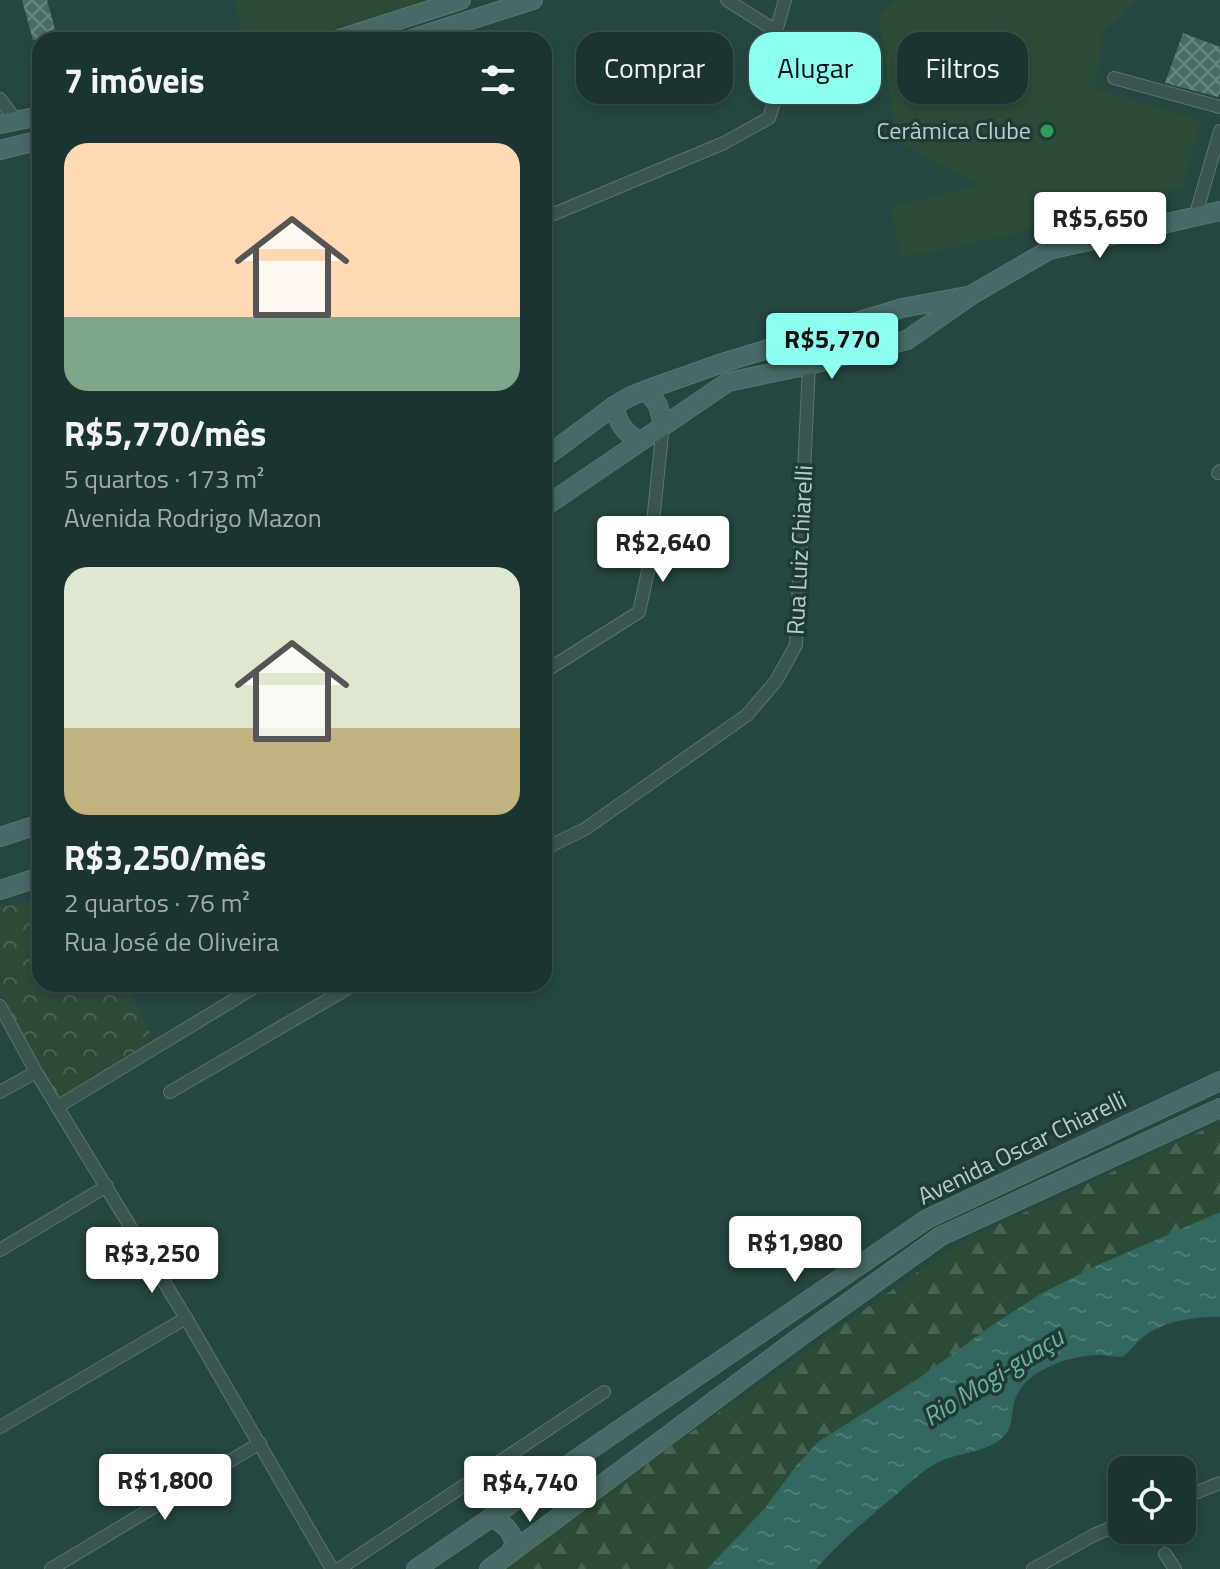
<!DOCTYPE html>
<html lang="pt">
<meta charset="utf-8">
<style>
:root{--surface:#1c3431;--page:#293f3d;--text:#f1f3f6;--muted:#a0aaab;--line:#3a4f4d;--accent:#8dfff0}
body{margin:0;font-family:"Titillium Web",sans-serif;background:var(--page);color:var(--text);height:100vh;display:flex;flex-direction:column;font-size:30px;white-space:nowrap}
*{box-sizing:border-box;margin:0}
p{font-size:26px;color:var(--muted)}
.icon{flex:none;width:44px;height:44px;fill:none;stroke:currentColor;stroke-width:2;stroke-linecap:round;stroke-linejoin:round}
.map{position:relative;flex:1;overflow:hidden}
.sheet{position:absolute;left:32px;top:32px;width:520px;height:960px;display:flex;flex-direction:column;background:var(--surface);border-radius:24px;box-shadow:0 4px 12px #0003,0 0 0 2px var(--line)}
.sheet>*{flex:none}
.banner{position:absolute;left:576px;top:32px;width:524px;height:72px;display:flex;gap:16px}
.buttons{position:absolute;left:1108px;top:1456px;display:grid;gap:16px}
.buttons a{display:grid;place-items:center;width:88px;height:88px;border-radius:16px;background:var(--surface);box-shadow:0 4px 12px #0003,0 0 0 2px var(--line);font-size:40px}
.price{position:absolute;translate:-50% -68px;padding:0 18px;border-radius:8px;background:#fff;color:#222;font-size:26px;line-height:52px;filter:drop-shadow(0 2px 4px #0008)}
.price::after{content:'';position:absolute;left:50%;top:48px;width:24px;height:18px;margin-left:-12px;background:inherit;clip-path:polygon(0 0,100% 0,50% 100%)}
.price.on{background:var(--accent);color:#111}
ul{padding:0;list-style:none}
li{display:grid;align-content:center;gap:16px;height:424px;padding:0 32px}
li span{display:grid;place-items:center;height:248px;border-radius:24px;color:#555}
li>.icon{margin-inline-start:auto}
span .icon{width:144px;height:144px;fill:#fffc;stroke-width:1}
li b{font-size:34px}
h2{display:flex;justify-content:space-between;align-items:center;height:96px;padding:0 32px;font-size:34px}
.pill{padding:0 28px;border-radius:24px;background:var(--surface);box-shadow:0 4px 12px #0003,0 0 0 2px var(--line);font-size:28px;line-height:72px}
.pill.on{background:var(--accent);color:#111}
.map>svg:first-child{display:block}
.forest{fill:url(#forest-firs)}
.park{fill:url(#park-crowns)}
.garden{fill:#2c4b36}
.water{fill:url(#water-ripples)}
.building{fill:url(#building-cross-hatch)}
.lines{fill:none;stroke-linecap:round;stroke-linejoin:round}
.street-casing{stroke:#5c7571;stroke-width:14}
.secondary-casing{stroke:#5c7571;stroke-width:20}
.street{stroke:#3b5551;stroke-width:12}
.secondary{stroke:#486965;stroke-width:18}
.leisure-dot{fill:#2e9e5b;stroke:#1f3b36;stroke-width:3}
.labels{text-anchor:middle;stroke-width:7;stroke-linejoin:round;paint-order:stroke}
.poi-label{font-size:24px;fill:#b9cecc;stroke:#1f3b36;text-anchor:end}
.street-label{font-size:24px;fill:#b9cecc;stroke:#1f3b36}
.water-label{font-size:26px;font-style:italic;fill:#70afa4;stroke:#1f3b36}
</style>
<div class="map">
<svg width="1220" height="1569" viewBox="0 0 1220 1569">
<defs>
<pattern id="forest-firs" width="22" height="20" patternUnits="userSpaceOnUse" patternTransform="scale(2)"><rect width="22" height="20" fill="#2c4b36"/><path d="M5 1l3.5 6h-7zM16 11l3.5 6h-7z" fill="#486452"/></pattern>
<pattern id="park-crowns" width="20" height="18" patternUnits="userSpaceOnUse" patternTransform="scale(2)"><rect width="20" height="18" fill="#2c4b36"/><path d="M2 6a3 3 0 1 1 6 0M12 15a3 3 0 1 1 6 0" fill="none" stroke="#486452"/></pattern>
<pattern id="water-ripples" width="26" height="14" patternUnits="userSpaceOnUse" patternTransform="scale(2)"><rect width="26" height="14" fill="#33685f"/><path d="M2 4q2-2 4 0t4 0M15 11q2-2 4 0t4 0" fill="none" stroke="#4e7c75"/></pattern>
<pattern id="building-cross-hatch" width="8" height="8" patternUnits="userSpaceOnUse" patternTransform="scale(2)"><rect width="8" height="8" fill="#4a6c67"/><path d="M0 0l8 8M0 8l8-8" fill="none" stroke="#6a8682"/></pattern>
</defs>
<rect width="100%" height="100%" fill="#264641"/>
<polygon class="forest" points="1220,1122 1220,1212 1098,1265 1042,1293 994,1324 922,1376 818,1442 796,1466 765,1508 707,1569 497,1569 960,1242"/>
<polygon class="park" points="40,898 40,984 125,984 155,1042 60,1101 0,992 0,908"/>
<g class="garden">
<polygon points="235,0 434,0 356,23 286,40 244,40"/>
<path d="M895,0H1136L1103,32L1096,89L1201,120L1182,188C1089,213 996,242 901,257L890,207L979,185L897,141L879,16Z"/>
</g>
<path class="water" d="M1220,1212V1317C1196,1316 1159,1321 1141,1339C1134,1345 1130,1352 1122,1357C1114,1357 1106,1355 1098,1355C1067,1356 1022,1371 1014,1403C1011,1416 1013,1428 1003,1437C985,1454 956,1452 935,1464C919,1473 906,1487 892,1498C865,1521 839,1542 816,1569H707L765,1508L796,1466L818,1442L922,1376L994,1324L1042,1293L1098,1265Z"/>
<g class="building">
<polygon points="22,0 47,0 58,40 33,40"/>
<polygon points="1183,33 1220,47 1220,93 1218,97 1165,83"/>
</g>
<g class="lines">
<defs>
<g id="street">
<polyline points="727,0 776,31"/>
<polyline points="1114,78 1220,107"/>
<polyline points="0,99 17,122"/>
<polyline points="1195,217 1220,131"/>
<polyline points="544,218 724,143 769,118 779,87 776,31 785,0"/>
<polyline points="1218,473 1220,471"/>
<polyline points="544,672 639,612 648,571 663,425"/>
<polyline points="544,849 585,829 747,715 776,681 796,645 809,365"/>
<polyline points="0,1006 36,1072 186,1318 332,1569"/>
<polyline points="0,1092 36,1072"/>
<polyline points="170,1092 355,984"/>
<polyline points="57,1107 260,984"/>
<polyline points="0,1250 107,1186"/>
<polyline points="0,1427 186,1318"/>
<polyline points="1182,1498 1220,1483"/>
<polyline points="1165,1554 1175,1569"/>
<polyline points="51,1569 260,1443"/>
<polyline points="339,1569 604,1392"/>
<polyline points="1033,1569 1094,1535 1122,1523"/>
</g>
<g id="secondary">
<polyline points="336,40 461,0"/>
<polyline points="408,40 533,0"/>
<polyline points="0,124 40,116"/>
<polyline points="0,150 40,140"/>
<polyline points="646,390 658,405 663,425"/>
<path d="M614,406C618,423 625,434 640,441"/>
<polyline points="544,458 614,406 629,397 646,390 722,363 902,308 967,296"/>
<polyline points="544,507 728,382 809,365 907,340 973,294 1049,250 1220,211"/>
<polyline points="0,837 40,824"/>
<polyline points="0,890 40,877"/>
<path d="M491,1517C504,1524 510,1529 515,1543L510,1553"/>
<polyline points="416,1569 927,1219 1220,1081"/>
<polyline points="489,1569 797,1339 941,1236 1220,1108"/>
</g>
</defs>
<use href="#street" class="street-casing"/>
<use href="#secondary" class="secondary-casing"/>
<use href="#street" class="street"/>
<use href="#secondary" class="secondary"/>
</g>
<circle class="leisure-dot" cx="1047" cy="131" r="8"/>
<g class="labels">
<g class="poi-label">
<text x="1031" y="139">Cerâmica Clube</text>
</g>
<g class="street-label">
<text transform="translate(800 550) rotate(-87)" y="8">Rua Luiz Chiarelli</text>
<text transform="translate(1022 1148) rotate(-26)" y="8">Avenida Oscar Chiarelli</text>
</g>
<g class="water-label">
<text transform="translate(993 1377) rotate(-32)" y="9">Rio Mogi-guaçu</text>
</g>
</g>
</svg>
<div class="buttons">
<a><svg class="icon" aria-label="locate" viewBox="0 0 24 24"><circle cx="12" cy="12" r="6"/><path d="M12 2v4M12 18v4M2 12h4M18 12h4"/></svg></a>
</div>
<b class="price" style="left:1100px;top:260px">R$5,650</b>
<b class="price on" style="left:832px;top:381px">R$5,770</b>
<b class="price" style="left:663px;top:584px">R$2,640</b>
<b class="price" style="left:795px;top:1284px">R$1,980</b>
<b class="price" style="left:152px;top:1295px">R$3,250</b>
<b class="price" style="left:165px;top:1522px">R$1,800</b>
<b class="price" style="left:530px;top:1524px">R$4,740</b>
<div class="banner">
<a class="pill">Comprar</a>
<a class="pill on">Alugar</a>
<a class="pill">Filtros</a>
</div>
<section class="sheet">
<h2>7 imóveis<svg class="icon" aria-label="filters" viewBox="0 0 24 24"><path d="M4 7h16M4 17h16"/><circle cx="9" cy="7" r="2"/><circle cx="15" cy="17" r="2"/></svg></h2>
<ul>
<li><span style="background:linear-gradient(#ffd9b3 70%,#7fa58c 0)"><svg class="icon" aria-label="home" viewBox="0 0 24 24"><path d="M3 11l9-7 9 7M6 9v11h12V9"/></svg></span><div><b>R$5,770/mês</b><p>5 quartos · 173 m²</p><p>Avenida Rodrigo Mazon</p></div></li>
<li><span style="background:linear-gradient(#dfe7d0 65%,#c2b280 0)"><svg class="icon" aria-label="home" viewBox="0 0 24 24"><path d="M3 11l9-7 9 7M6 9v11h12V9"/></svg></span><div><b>R$3,250/mês</b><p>2 quartos · 76 m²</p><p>Rua José de Oliveira</p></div></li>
</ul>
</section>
</div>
